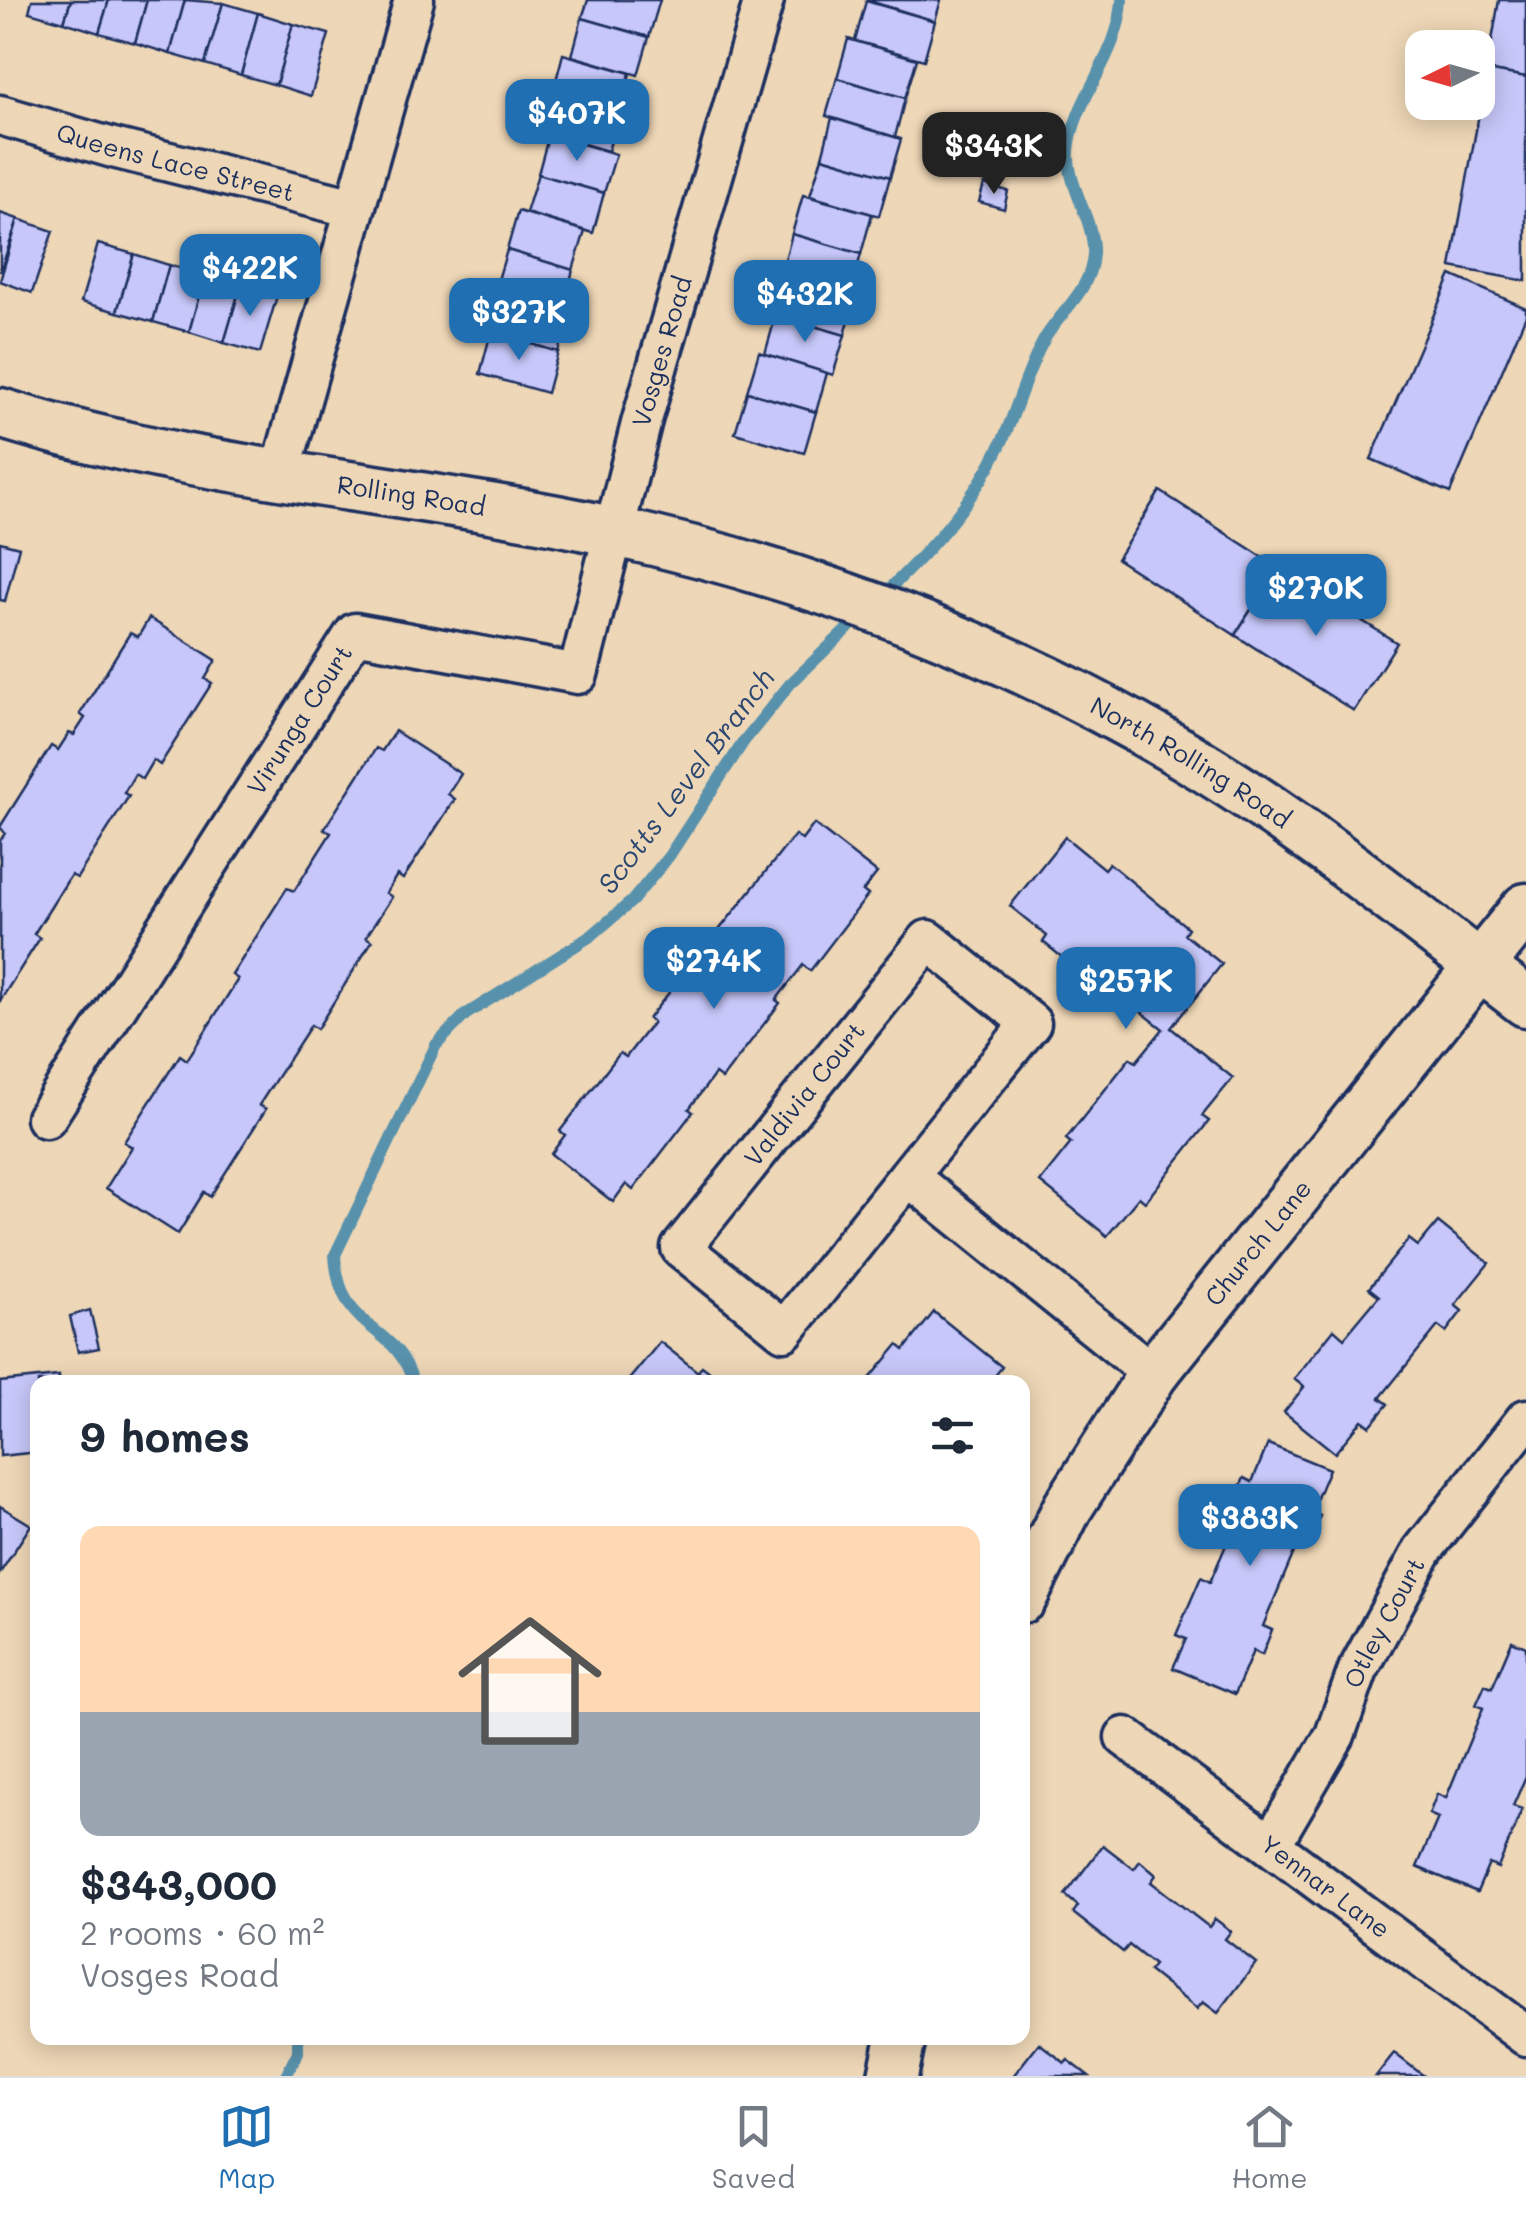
<!DOCTYPE html>
<meta charset="utf-8">
<style>
:root{--surface:#fff;--page:#f6f6f7;--text:#1f2937;--muted:#747a83;--line:#e0e1e3;--accent:#1f6fb2}
body{margin:0;font-family:Mali,sans-serif;background:var(--page);color:var(--text);height:100vh;display:flex;flex-direction:column;font-size:38px;white-space:nowrap}
*{box-sizing:border-box;margin:0}
p{font-size:32px;color:var(--muted)}
.icon{flex:none;width:55px;height:55px;fill:none;stroke:currentColor;stroke-width:2;stroke-linecap:round;stroke-linejoin:round}
.map{position:relative;flex:1;overflow:hidden}
.panel{position:absolute;left:30px;top:1375px;width:1000px;height:670px;display:flex;flex-direction:column;background:var(--surface);border-radius:20px;box-shadow:0 5px 25px #0003}
.panel>*{flex:none}
.needle{width:65px;rotate:265deg}
.tools{position:absolute;left:1405px;top:30px;display:grid;gap:20px}
.tools a{display:grid;place-items:center;width:90px;height:90px;border-radius:20px;background:var(--surface);box-shadow:0 5px 25px #0003;font-size:50px}
.price{position:absolute;translate:-50% -85px;padding:0 22px;border-radius:20px;background:var(--accent);color:#fff;font-size:32px;line-height:65px;filter:drop-shadow(0 2px 5px #0008)}
.price::after{content:'';position:absolute;left:50%;top:60px;width:30px;height:22px;margin-left:-15px;background:inherit;clip-path:polygon(0 0,100% 0,50% 100%)}
.price.active{background:#222;color:#fff}
ul{padding:0;list-style:none}
li{display:grid;align-content:center;gap:20px;height:530px;padding:0 50px}
li+li{border-top:2px solid var(--line)}
li span{display:grid;place-items:center;height:310px;border-radius:20px;color:#555}
li>.icon{margin-inline-start:auto}
span .icon{width:180px;height:180px;fill:#fffc;stroke-width:1}
li b{font-size:42px}
h2{display:flex;justify-content:space-between;align-items:center;height:120px;padding:0 50px;font-size:42px}
.dock{display:flex;justify-content:space-around;align-items:center;height:140px;border-top:2px solid var(--line);background:var(--surface);font-size:28px;color:var(--muted)}
.dock a{display:grid;justify-items:center;gap:5px}
.dock .active{color:var(--accent)}
.map>svg:first-child{display:block}
.lines{fill:none;stroke-linecap:round;stroke-linejoin:round}
.stream{stroke:#5991ab;stroke-width:12}
.building{fill:#c7c7f9;stroke:#1b2f5e;stroke-width:2.5}
.minor-casing{stroke:#1b2f5e;stroke-width:45}
.tertiary-casing{stroke:#1b2f5e;stroke-width:55}
.minor{stroke:#eed7b7;stroke-width:38}
.tertiary{stroke:#eed7b7;stroke-width:48}
.labels{text-anchor:middle;stroke-width:8;stroke-linejoin:round;paint-order:stroke}
.street-label{font-size:25px;fill:#1b2f5e;stroke:#eed7b7}
.water-label{font-size:28px;font-style:italic;fill:#2b4771;stroke:#eed7b7}
</style>
<div class="map">
<svg width="1526" height="2076" viewBox="0 0 1526 2076">
<rect width="100%" height="100%" fill="#eed7b7"/>
<filter id="ink" filterUnits="userSpaceOnUse"><feTurbulence type="fractalNoise" baseFrequency=".01" numOctaves="2"/><feDisplacementMap in="SourceGraphic" scale="20" xChannelSelector="R" yChannelSelector="G"/><feConvolveMatrix kernelMatrix="1 2 1 2 8 2 1 2 1" color-interpolation-filters="sRGB"/></filter>
<g filter="url(#ink)">
<g class="lines">
<g class="stream">
<path d="M879,599C926,554 973,504 1001,444C1017,410 1026,371 1045,338C1063,309 1091,290 1093,254C1095,219 1066,187 1069,150C1074,98 1119,57 1122,0"/>
<path d="M413,1382C395,1319 340,1337 335,1255L436,1045L465,1015L591,936L632,901L669,856L744,741L790,684L864,613"/>
<polyline points="286,2076 298,2052 298,2038"/>
</g>
</g>
<g class="building">
<polygon points="32,0 71,0 64,22 29,12"/>
<polygon points="71,0 109,0 99,33 64,22"/>
<polygon points="109,0 147,0 135,43 99,33"/>
<polygon points="147,0 185,0 170,54 135,43"/>
<polygon points="185,0 223,3 205,64 170,54"/>
<polygon points="588,0 660,0 649,37 582,18"/>
<polygon points="866,0 941,0 935,21"/>
<polygon points="1499,0 1526,0 1526,77 1487,70"/>
<polygon points="866,1 935,21 924,60 855,41"/>
<polygon points="223,3 258,13 241,75 205,64"/>
<polygon points="258,13 293,24 276,85 241,75"/>
<polygon points="582,18 649,37 638,75 572,56"/>
<polygon points="293,24 329,34 311,96 276,85"/>
<polygon points="848,39 917,59 905,98 837,78"/>
<polygon points="563,54 630,73 620,111 553,92"/>
<polygon points="1487,70 1526,77 1526,281 1451,267"/>
<polygon points="837,78 905,98 895,137 826,116"/>
<polygon points="553,92 620,111 608,151 541,132"/>
<polygon points="832,118 901,139 890,177 822,157"/>
<polygon points="549,134 616,154 604,193 538,174"/>
<polygon points="822,157 890,177 879,216 810,196"/>
<polygon points="538,174 604,193 593,233 526,213"/>
<polygon points="984,184 1008,191 1004,209 979,202"/>
<polygon points="803,195 872,214 861,254 792,234"/>
<polygon points="518,211 585,231 573,270 507,250"/>
<polygon points="0,213 18,219 0,272"/>
<polygon points="18,219 53,231 32,293 0,281"/>
<polygon points="792,234 861,254 850,294 781,274"/>
<polygon points="98,244 134,254 117,312 81,302"/>
<polygon points="507,250 573,270 562,310 495,290"/>
<polygon points="134,254 169,265 153,322 117,312"/>
<polygon points="169,265 205,275 189,332 153,322"/>
<polygon points="205,275 241,285 224,343 189,332"/>
<polygon points="1451,275 1526,308 1526,315 1450,493 1371,459"/>
<polygon points="788,276 856,295 845,335 776,315"/>
<polygon points="241,285 277,296 260,353 224,343"/>
<polygon points="503,293 570,312 558,352 491,332"/>
<polygon points="776,315 845,335 833,375 765,354"/>
<polygon points="491,332 558,352 547,393 480,374"/>
<polygon points="759,352 827,373 816,412 747,392"/>
<polygon points="747,392 816,412 804,453 735,433"/>
<polygon points="1160,491 1278,567 1235,635 1117,559"/>
<polygon points="0,542 19,547 5,601 0,600"/>
<polygon points="1278,567 1397,643 1354,711 1235,635"/>
<polygon points="149,618 216,660 205,679 212,683 160,765 153,760 142,779 135,774 124,793 129,796 77,878 71,875 34,934 40,938 0,1001 0,841 5,833 0,827 51,746 58,750 69,733 74,735 85,718 80,714 130,633 138,637"/>
<polygon points="395,731 461,774 448,794 455,799 403,879 397,875 386,893 392,897 366,937 372,941 317,1029 311,1025 259,1105 266,1109 210,1197 204,1192 178,1234 106,1188 132,1147 124,1142 180,1055 187,1060 238,979 232,975 287,888 294,891 331,833 324,829 376,748 382,751"/>
<polygon points="814,824 877,873 863,891 868,895 810,971 803,965 776,1000 780,1003 722,1079 715,1074 689,1109 693,1112 633,1190 626,1184 613,1202 551,1154 565,1135 560,1131 620,1053 626,1057 653,1022 648,1019 795,835 802,840"/>
<polygon points="1065,837 1104,869 1109,863 1188,928 1184,934 1222,964 1171,1028 1233,1078 1202,1116 1209,1121 1145,1202 1139,1197 1107,1236 1040,1182 1071,1143 1066,1139 1130,1058 1136,1062 1163,1029 1129,1002 1125,1008 1043,942 1047,936 1010,906"/>
<polygon points="1438,1222 1489,1263 1455,1305 1462,1311 1446,1332 1438,1326 1380,1398 1388,1404 1370,1426 1362,1420 1335,1453 1284,1412 1304,1387 1294,1379 1334,1329 1344,1338 1379,1296 1369,1288 1409,1239 1418,1246"/>
<polygon points="90,1310 99,1348 78,1352 70,1316"/>
<polygon points="934,1312 1002,1367 990,1382 867,1382 898,1345 904,1350"/>
<polygon points="660,1342 698,1372 702,1366 723,1382 627,1382"/>
<polygon points="59,1376 59,1382 38,1382 38,1452 0,1456 0,1382"/>
<polygon points="1268,1444 1329,1469 1311,1512 1320,1516 1308,1542 1300,1538 1263,1626 1272,1630 1262,1655 1253,1651 1235,1694 1173,1668 1186,1639 1176,1635 1201,1577 1210,1582 1233,1529 1223,1525 1244,1478 1252,1482"/>
<polygon points="0,1506 31,1525 0,1573"/>
<polygon points="1512,1641 1526,1647 1526,1776 1513,1806 1522,1809 1498,1868 1489,1864 1477,1892 1417,1867 1438,1818 1429,1814 1437,1794 1446,1798 1483,1708 1476,1705 1485,1685 1492,1688"/>
<polygon points="1103,1845 1134,1869 1140,1861 1156,1875 1151,1882 1209,1927 1215,1919 1231,1931 1225,1939 1256,1963 1218,2013 1203,2002 1197,2009 1149,1971 1154,1965 1129,1945 1123,1952 1073,1913 1078,1906 1065,1895"/>
<polygon points="1039,2043 1065,2063 1068,2060 1089,2076 1013,2076"/>
<polygon points="1394,2053 1424,2076 1376,2076"/>
</g>
<g class="lines">
<defs>
<g id="minor">
<path id="s1" d="M0,115L113,148L354,208"/>
<polyline points="279,478 414,0"/>
<path id="s2" d="M46,1118L355,633L578,674L642,420L764,0"/>
<path id="s3" d="M908,1176L784,1331L681,1248L928,940L1031,1023L908,1176L1153,1374"/>
<path id="s4" d="M1125,1737L1526,2036"/>
<path id="s5" d="M1272,1843L1335,1735L1358,1670L1423,1550L1526,1419"/>
</g>
<g id="tertiary">
<path id="s6" d="M0,413C201,476 410,487 615,532C824,578 1027,657 1209,770C1320,839 1423,923 1526,1002"/>
<path id="s7" d="M1022,1598L1068,1507L1153,1374L1526,908"/>
<polyline points="893,2076 901,2038"/>
</g>
</defs>
<use href="#minor" class="minor-casing"/>
<use href="#tertiary" class="tertiary-casing"/>
<use href="#minor" class="minor"/>
<use href="#tertiary" class="tertiary"/>
</g>
</g>
<g class="labels">
<g class="street-label">
<text dy="9" stroke="none"><textPath href="#s1" startOffset="182">Queens Lace Street</textPath></text>
<text dy="9" stroke="none"><textPath href="#s2" startOffset="1135">Vosges Road</textPath></text>
<text dy="9" stroke="none"><textPath href="#s6" startOffset="420">Rolling Road</textPath></text>
<text dy="9" stroke="none"><textPath href="#s2" startOffset="472">Virunga Court</textPath></text>
<text dy="9" stroke="none"><textPath href="#s6" startOffset="1250">North Rolling Road</textPath></text>
<text dy="9" stroke="none"><textPath href="#s3" startOffset="528">Valdivia Court</textPath></text>
<text dy="9" stroke="none"><textPath href="#s7" startOffset="428">Church Lane</textPath></text>
<text dy="9" stroke="none"><textPath href="#s5" startOffset="248">Otley Court</textPath></text>
<text dy="9" stroke="none"><textPath href="#s4" startOffset="250">Yennar Lane</textPath></text>
</g>
<g class="water-label">
<text transform="translate(686 781) rotate(-53)" y="10">Scotts Level Branch</text>
</g>
</g>
</svg>
<div class="tools">
<a><svg class="needle" viewBox="-14 -14 28 28"><path d="M0-13l5 13h-10z" fill="#e53935"/><path d="M0 13l5-13h-10z" fill="#747a83"/></svg></a>
</div>
<b class="price" style="left:577px;top:164px">$407K</b>
<b class="price active" style="left:994px;top:197px">$343K</b>
<b class="price" style="left:250px;top:319px">$422K</b>
<b class="price" style="left:805px;top:345px">$432K</b>
<b class="price" style="left:519px;top:363px">$327K</b>
<b class="price" style="left:1316px;top:639px">$270K</b>
<b class="price" style="left:714px;top:1012px">$274K</b>
<b class="price" style="left:1126px;top:1032px">$257K</b>
<b class="price" style="left:1250px;top:1569px">$383K</b>
<section class="panel">
<h2>9 homes<svg class="icon" aria-label="filters" viewBox="0 0 24 24"><path d="M4 7h16M4 17h16"/><circle cx="9" cy="7" r="2"/><circle cx="15" cy="17" r="2"/></svg></h2>
<ul>
<li><span style="background:linear-gradient(#ffd9b3 60%,#9aa5b1 0)"><svg class="icon" aria-label="home" viewBox="0 0 24 24"><path d="M3 11l9-7 9 7M6 9v11h12V9"/></svg></span><div><b>$343,000</b><p>2 rooms · 60 m²</p><p>Vosges Road</p></div></li>
</ul>
</section>
</div>
<nav class="dock">
<a class="active"><svg class="icon" aria-label="map" viewBox="0 0 24 24"><path d="M3 6l6-2 6 2 6-2v14l-6 2-6-2-6 2zM9 4v14M15 6v14"/></svg>Map</a>
<a><svg class="icon" aria-label="saved" viewBox="0 0 24 24"><path d="M7 4h10v16l-5-4-5 4z"/></svg>Saved</a>
<a><svg class="icon" aria-label="home" viewBox="0 0 24 24"><path d="M3 11l9-7 9 7M6 9v11h12V9"/></svg>Home</a>
</nav>
